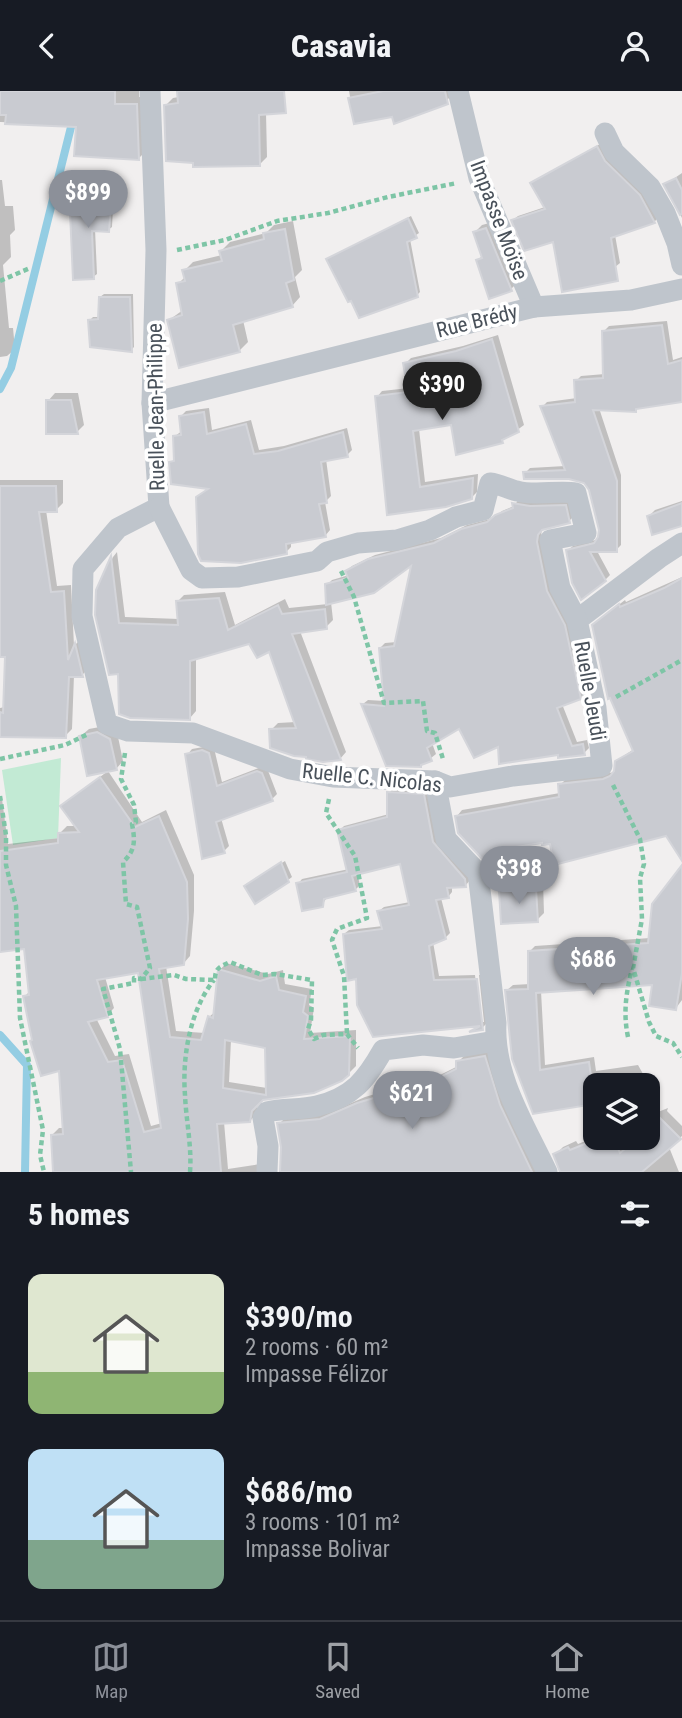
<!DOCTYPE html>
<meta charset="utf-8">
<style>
:root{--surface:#171b24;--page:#20242c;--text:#f1f3f6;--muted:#9ea1a6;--line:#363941;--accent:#8c9099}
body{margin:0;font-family:"Roboto Condensed",sans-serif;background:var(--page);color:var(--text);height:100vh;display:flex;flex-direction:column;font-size:26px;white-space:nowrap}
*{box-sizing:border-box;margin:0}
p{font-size:23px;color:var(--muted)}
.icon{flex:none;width:38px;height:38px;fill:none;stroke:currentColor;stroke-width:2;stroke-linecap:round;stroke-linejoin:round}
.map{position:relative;height:1081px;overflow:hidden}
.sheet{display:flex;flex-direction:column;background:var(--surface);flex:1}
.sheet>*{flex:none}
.controls{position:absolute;left:583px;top:982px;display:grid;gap:14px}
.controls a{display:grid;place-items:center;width:77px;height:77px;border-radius:14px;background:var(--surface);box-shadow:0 2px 5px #0004;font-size:35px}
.price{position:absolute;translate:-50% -60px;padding:0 16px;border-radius:24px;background:var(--accent);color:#fff;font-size:23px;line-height:46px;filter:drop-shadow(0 2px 4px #0008)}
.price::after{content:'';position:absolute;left:50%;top:42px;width:21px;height:16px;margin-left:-10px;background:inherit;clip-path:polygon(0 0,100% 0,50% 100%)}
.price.active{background:#222;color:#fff}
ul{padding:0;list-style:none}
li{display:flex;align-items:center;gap:21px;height:175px;padding:0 28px}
li span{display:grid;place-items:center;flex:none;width:196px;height:140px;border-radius:14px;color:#555}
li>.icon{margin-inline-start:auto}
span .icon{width:84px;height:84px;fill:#fffc;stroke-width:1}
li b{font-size:30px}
h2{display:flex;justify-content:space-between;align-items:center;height:84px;padding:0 28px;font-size:30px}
header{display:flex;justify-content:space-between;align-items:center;height:91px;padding:0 28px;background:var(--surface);font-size:32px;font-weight:800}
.dock{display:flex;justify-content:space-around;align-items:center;height:98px;border-top:2px solid var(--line);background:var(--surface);font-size:19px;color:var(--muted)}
.dock a{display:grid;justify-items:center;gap:4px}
.dock .active{color:var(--accent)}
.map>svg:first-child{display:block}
.green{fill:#c2ead4}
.shadow{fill:#0003;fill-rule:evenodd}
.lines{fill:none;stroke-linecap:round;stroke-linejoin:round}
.stream{stroke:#94cde3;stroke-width:8}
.building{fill:#c9cbd1;stroke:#d4d5da;stroke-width:2;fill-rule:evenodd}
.path{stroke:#7ec5a6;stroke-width:4.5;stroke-dasharray:5 3.5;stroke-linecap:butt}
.street{stroke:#bfc5cc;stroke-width:21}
.labels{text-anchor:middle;stroke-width:7;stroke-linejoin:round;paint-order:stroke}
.street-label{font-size:21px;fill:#49515a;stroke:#fff}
</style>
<header><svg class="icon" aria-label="back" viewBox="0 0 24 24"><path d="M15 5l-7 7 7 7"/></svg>Casavia<svg class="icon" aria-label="person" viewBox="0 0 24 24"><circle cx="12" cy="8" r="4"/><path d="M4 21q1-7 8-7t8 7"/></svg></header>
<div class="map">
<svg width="682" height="1081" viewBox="0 0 682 1081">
<rect width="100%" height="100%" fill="#f1efef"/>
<polygon class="green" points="61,667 58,747 13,754 2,679"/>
<g class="shadow">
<polygon points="0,0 139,0 139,6 145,6 147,59 139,67 78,34 0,31"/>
<polygon points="178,0 278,0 266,22 267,66 260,73 165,15 173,7 179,6"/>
<polygon points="349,0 451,0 452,4 446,10 355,31"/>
<polygon points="602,52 644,99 659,126 654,131 615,144 620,172 615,176 513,129 518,125 545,116 532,92 537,88"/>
<polygon points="682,82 682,127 666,93"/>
<polygon points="0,89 2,89 5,115 13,115 15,139 10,144 11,166 3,174 9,237 13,237 15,258 7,265 0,266"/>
<polygon points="114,99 112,136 108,139 95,138 97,183 93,186 71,122 75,118 75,103 79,100"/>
<polygon points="411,125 419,142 410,148 420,201 417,204 328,168"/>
<polygon points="293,130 302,179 295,186 300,206 292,215 243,229 248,251 239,260 169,229 183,219 178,193 186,185 184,180 193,171 222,164 221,160 230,151 266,142 274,134"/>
<polygon points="493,131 518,191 511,198 478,169 483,164 475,141 482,134"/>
<polygon points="104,203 133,203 134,256 131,259 89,230 93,226 100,226 100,206"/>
<polygon points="667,230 673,269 682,266 682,305 640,315 635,320 599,317 621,384 621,454 616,459 597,460 610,484 605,489 567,460 573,455 599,448 600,439 590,398 585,390 525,382 530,377 565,375 542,316 547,311 577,307 576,290 581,285 605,283 604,240 609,235"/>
<polygon points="498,244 524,334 502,350 452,332 419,338 425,391 478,383 477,401 471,407 389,422 377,306 382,300 409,297 405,273 411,267 463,255"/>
<polygon points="55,302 78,302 84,334 77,341 48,310"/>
<polygon points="209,317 212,339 251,329 259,359 284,355 347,337 352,359 347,364 326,368 331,405 325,411 330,439 325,445 291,451 291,456 286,461 197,407 210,397 171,372 175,367 175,345 182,340 180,326 186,320"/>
<polygon points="0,389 63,389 63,412 56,419 46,419 57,495 71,494 74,555 82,547 89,577 82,584 74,584 72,638 65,645 0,644 0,617 5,616 6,566 0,567"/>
<polygon points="519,408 570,410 574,425 569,430 542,437 541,445 569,528 585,602 580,607 562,613 577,651 587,649 589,657 584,662 559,662 499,653 460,635 432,652 436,663 421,675 363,613 368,609 385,610 380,557 385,552 397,551 414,470 331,511 333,529 326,536 300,540 346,661 340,668 271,639 278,632 296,631 270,558 250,551 196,567 196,620 190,627 120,582 97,499 113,466 117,461 125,526 179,528 177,511 184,504 225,501 235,534 285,508 289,517 328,513 327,494 332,489 349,484 347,480 352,475 375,464 441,447 467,434 494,427 502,420 514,415"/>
<polygon points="682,410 682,434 673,438 649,425 655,419"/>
<polygon points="682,486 682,767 667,743 551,751 543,750 509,756 511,786 505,791 457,725 462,719 560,702 560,694 566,688 616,681 616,670 634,658 599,529 625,509 626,511"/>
<polygon points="105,635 117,641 123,670 116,678 81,645 89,638"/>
<polygon points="209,655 214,657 222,691 264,675 267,677 277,703 272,708 221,727 229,755 224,760 187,664 192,658"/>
<path d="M108,680L142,731L166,719L194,784V820L190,865L183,873L166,875L176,940L205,942L209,926L216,920L220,879L226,872L268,883L283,879L285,893L312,898L309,914L314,917L310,942L356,939V975L348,983L263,1007L258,1011L257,1022L250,1030L224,1031L228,1078L260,1073L263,1081H54L52,1044L59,1037H64L61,978L34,949L25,905L30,900L25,856L0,859V708H2L8,753L60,747V742L67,735H77L69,709ZM140,880L162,1032L151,1035L129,963L115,965L96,927L107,924L114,917L105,886ZM231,949L266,955L267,997L229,991Z"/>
<polygon points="394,697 428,699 470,789 466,794 452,795 452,801 448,806 441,807 450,842 445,847 433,851 439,885 475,884 480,931 484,931 479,884 482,884 487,932 482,937 474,939 483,933 374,944 344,843 349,839 383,835 379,820 384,816 410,811 401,771 357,782 360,794 355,799 328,805 322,814 298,793 302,788 349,778 339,740 344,735 389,723 389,702"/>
<polygon points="285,770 292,786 288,789 249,792"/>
<polygon points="682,777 682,909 676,917 654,892 541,900 545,974 594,966 596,980 638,974 651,997 648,1001 648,994 595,994 595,1011 534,1021 507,899 513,894 530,893 529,861 535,855 650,847"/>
<polygon points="543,791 544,822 537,829 501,800 508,793"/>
<polygon points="492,959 544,1081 282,1081 283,1055 279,1033 286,1026 328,1022 365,1006 418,990 420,994 458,975 458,971 465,964"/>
<polygon points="668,1017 667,1020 682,1035 682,1045 669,1056 679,1081 561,1081 555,1064 563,1056 576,1050 578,1053 595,1046 648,1046 648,1025"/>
</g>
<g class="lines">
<g class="stream">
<polyline points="0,298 11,277 73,28"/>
<polyline points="0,944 27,974 25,1081"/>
</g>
</g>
<g class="building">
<polygon points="0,0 115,0 115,13 137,13 139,69 74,65 76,36 5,33 6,24 0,24"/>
<polygon points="177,0 284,0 286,22 259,24 260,75 193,76 193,72 166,70 164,14 178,12"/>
<polygon points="383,0 445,0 448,13 394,33 392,26 354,33 348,7"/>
<polygon points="597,55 605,70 640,104 655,132 611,147 618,190 562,201 553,151 524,160 511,129 545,118 530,92"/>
<polygon points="676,87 682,99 682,123 680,124 663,93"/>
<polygon points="74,102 112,102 109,141 92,140 94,188 73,189 70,121 74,121"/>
<polygon points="408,127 417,147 407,151 418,206 359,227 351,210 348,211 326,168"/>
<polygon points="486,137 512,200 489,208 476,169 482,167 473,141"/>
<polygon points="285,138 294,189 286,192 293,216 233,234 240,261 179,277 167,229 182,224 176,192 185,190 182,179 222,170 219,160 264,148 263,142"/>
<polygon points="99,206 130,206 132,261 90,256 88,229 98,228"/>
<polygon points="662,234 668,273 682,269 682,311 636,318 636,321 593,319 617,390 617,461 590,461 606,490 581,509 572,492 566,459 594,452 598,446 599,439 589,399 584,392 569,388 524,388 523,381 565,379 540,315 575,311 574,289 603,287 602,240"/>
<polygon points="492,248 519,341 502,349 503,352 456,364 451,334 413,340 420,396 473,387 472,408 446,416 387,424 375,305 408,301 403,272 456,260"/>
<polygon points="46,309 71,309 78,343 46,343"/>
<polygon points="204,321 207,343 246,333 254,363 278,360 343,341 348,366 321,371 327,412 319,413 326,446 286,453 287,463 241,472 201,470 198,463 196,406 208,398 171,393 169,371 174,370 173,345 181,344 179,325"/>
<polygon points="0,395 56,395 57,421 39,421 51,501 64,500 68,569 75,552 83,586 69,586 66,647 0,646 0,621 3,622 5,566 0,566"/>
<polygon points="512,412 530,415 566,414 570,432 542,439 538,444 537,451 547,500 565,534 581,608 557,617 572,655 583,653 585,664 558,667 558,664 499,673 498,656 474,667 459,638 427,657 432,670 421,674 421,676 386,675 361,613 384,615 379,557 394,555 411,475 374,502 326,514 325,493 348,487 345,480 368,468 434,452 461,438 487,431 495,424 513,417"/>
<polygon points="682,412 682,435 652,444 647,425"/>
<polygon points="111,465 119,532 178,534 176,510 219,507 228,539 278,514 282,523 325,518 327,538 292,543 341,669 323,671 306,668 306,666 294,665 270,657 269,638 296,637 269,561 257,567 249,553 190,570 190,629 130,627 119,623 118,583 109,584 95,524 96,499"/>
<polygon points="682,487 682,770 666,745 554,774 550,753 542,754 542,752 504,758 506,793 493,794 488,774 458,742 455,725 559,706 558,693 603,688 610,685 614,680 615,670 633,660 610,607 608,608 592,534 619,513 620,516 664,497"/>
<polygon points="97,641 110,648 117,679 87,685 79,645"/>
<polygon points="202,659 209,662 217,695 257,680 262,682 273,710 216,731 225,762 202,768 185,663"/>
<path d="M100,686L135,736L159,725L187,791L188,828L184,874L159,878L170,946L201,949L208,925L213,927L218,878L260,890L276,885L279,899L306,905L303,921L308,925L304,948L350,945L349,984L342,990L314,1002L263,1009L252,1020L250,1031L217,1033L221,1081H53L51,1044L63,1043L59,980L41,985L30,950L32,949L23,905L29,904L24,858L0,861V760L58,752V742L79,741L60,715ZM138,882L161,1037L144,1041L122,969L108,971L88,931L108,926L97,889ZM225,949L265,957L266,1004L223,997Z"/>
<polygon points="387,701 424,703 433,751 465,788 466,796 447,797 449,807 436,809 446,848 429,855 434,889 477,888 483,939 469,941 480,935 373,946 357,914 356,888 347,890 343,843 382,838 377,820 409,814 400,773 352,785 356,800 324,808 323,816 302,820 296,792 347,781 337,739 387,726"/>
<polygon points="281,771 289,791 255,813 244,795"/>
<polygon points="682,774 682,882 676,919 649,915 652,894 536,902 540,979 589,971 591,985 595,984 595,1013 533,1023 512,968 505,899 528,898 528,860 648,852 652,813"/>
<polygon points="536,797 538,831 501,833 499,799"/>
<polygon points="485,965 500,1014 532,1081 280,1081 281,1056 277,1032 320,1028 357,1012 411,996 413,1000 456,978 456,970"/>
<polygon points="648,1015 681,1048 642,1081 560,1081 553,1063 568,1056 570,1059 602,1046 613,1046 620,1062 640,1046 648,1046"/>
</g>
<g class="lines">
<g class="path">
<polyline points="177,159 225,149 277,130 328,122 388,106 457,92"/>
<polyline points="0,190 30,177"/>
<polyline points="341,480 354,506 384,612 423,610 427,640 435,642 443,668"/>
<polyline points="616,606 682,569"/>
<path d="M125,662L121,688L134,714L136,731L132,733C135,749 136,759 123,771L126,813L137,816L150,877L141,888L134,887V892L103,898L120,958L131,1081"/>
<polyline points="0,668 65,654 88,643"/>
<polyline points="613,694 640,748 644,773 640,787 642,828 633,877 649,931 656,945 673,952 682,966"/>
<polyline points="0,705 6,744 6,774 16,815 20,927 43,1039 40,1064 44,1081"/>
<polyline points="329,708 326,722 355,765 367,827 337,838 332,849 344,885 347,943"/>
<path d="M141,888L174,884L186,888L215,889C215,877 219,876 230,871L262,884L275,883L312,889L311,929L308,938L314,948L323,944L347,943L358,957"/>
<path d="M628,946C623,922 626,902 632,878"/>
<path d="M190,1081C192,1056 186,1029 185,1004C182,966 190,919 214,889"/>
</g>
<g class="street">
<polyline points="150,0 156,159 152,312 159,416 118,437 83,478 82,525 107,633 128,640 193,642 290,678 333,686 435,690 450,696 513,685 602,675 596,617 577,529 659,467 682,452"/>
<polyline points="458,0 479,87 534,216"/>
<polyline points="605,42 614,61 650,96 665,122 677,152 682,174"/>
<polyline points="152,312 534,216 631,209 682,198"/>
<path d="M159,416L191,479L202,487L238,486L317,470L327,461L358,452L397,449L430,439L456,426L483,419L490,392C500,393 508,398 517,400C534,405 558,399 576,402L586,442L550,449L560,497L577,529"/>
<path d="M435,690L446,748L478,782L496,932C493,985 525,1034 547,1081"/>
<path d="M267,1081L268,1055L263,1027L267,1021C283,1017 301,1019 317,1015C353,1006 366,989 383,959L423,954L454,957L495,950"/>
</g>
</g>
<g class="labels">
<g class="street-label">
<text transform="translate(499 129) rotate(69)" y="7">Impasse Moïse</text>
<text transform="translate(477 230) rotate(-14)" y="7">Rue Brédy</text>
<text transform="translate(156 316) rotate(-91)" y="7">Ruelle Jean-Philippe</text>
<text transform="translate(590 600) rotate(80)" y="7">Ruelle Jeudi</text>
<text transform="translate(372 687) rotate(6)" y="7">Ruelle C. Nicolas</text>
</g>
</g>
</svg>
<div class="controls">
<a><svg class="icon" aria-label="layers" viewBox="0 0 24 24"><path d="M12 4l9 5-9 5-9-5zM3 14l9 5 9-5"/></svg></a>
</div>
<b class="price" style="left:88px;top:139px">$899</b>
<b class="price active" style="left:442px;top:331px">$390</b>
<b class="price" style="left:519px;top:815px">$398</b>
<b class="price" style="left:593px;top:906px">$686</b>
<b class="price" style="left:412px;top:1040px">$621</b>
</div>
<section class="sheet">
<h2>5 homes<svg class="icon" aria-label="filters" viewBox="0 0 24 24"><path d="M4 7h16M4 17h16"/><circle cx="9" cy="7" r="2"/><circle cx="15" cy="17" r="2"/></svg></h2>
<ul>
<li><span style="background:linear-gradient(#dfe7d0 70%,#8fb573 0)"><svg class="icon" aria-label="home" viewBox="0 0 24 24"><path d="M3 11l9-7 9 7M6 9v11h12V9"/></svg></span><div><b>$390/mo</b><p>2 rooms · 60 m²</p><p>Impasse Félizor</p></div></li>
<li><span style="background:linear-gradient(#bfe0f5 65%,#7fa58c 0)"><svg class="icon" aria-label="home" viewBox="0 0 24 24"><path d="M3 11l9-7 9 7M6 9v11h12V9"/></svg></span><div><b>$686/mo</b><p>3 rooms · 101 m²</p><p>Impasse Bolivar</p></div></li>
</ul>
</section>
<nav class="dock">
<a class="active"><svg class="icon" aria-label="map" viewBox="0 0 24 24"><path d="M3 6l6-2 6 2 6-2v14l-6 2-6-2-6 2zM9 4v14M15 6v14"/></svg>Map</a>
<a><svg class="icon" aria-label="saved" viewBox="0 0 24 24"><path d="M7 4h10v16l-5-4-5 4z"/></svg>Saved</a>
<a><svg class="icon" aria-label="home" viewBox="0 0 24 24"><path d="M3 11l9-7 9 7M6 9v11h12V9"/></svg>Home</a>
</nav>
